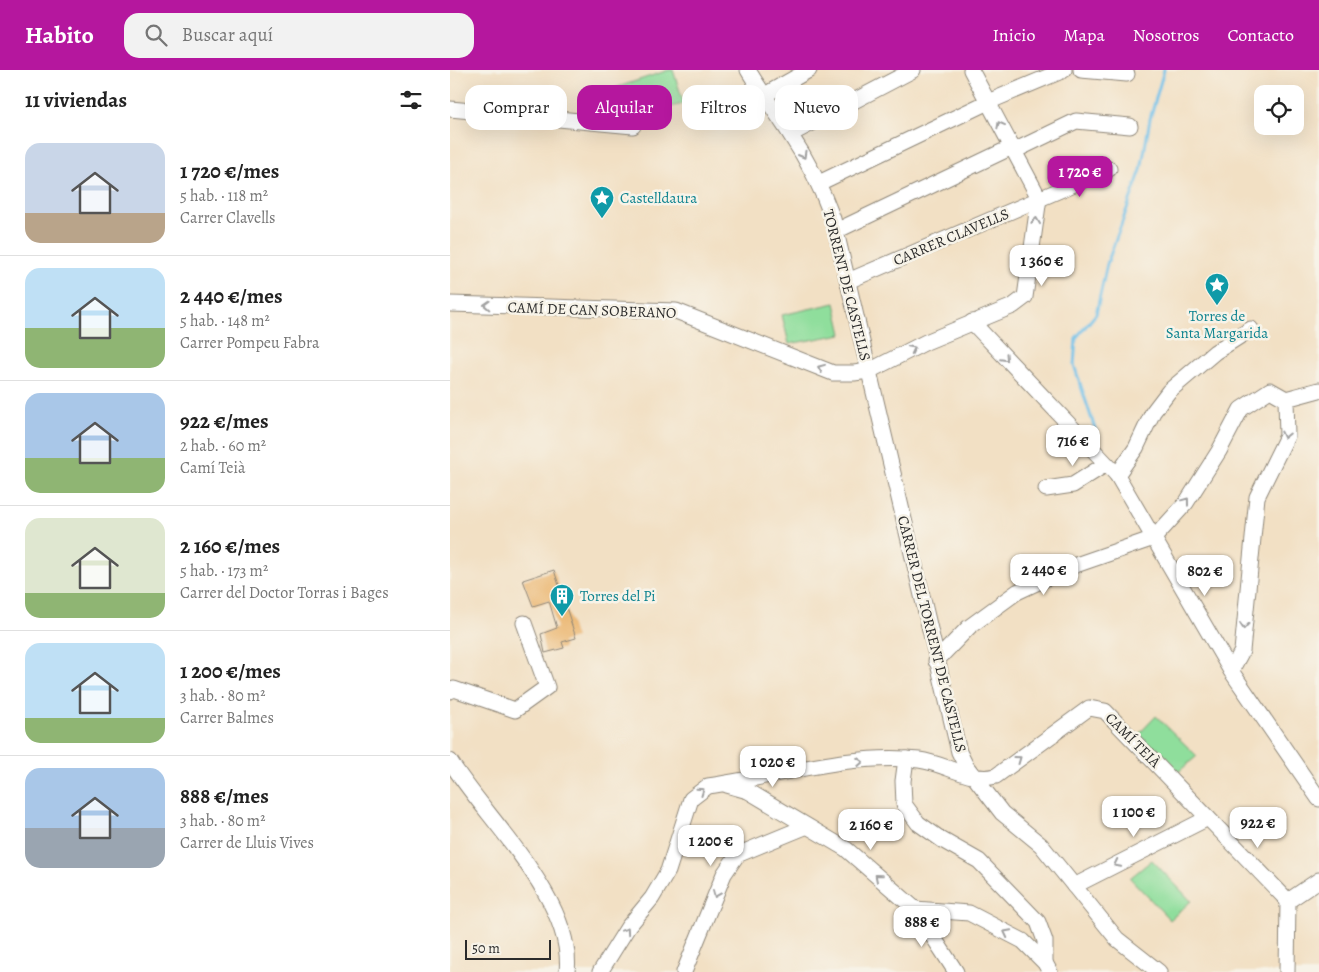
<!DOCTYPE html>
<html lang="es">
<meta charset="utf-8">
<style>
:root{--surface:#fff;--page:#f2f2f2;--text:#222;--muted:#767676;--line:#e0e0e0;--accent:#b5179e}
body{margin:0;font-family:Alegreya,serif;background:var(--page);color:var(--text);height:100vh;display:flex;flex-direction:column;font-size:19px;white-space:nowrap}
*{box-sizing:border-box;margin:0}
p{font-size:16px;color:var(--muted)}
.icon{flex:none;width:28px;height:28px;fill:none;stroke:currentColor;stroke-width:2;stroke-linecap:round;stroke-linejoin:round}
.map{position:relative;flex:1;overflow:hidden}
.details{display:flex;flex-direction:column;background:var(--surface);width:450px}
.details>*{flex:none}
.guide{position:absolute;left:15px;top:15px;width:475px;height:45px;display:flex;gap:10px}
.controls{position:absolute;left:804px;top:15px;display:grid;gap:10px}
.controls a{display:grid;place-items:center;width:50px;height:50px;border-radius:10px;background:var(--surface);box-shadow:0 5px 20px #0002;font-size:25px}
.scale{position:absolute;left:15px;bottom:12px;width:86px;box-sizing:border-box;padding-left:5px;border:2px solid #2b2b2b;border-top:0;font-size:14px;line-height:18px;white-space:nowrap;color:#2b2b2b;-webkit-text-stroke:4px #f7f3e8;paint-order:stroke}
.price{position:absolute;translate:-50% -42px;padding:0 11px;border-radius:10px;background:#fff;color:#222;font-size:16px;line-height:32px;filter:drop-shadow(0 1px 2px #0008)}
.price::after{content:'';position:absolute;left:50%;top:30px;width:15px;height:11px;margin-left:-8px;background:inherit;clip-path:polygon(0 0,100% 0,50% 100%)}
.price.on{background:var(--accent);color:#fff}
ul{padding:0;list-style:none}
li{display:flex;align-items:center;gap:15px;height:125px;padding:0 25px}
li+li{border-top:1px solid var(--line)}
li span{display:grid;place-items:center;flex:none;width:140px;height:100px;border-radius:15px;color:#555}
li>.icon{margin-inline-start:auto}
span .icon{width:60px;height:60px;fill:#fffc;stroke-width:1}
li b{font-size:21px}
h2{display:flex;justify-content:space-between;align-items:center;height:60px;padding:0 25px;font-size:21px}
.pill{padding:0 18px;border-radius:15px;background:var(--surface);box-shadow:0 5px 20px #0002;font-size:18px;line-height:45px}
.pill.on{background:var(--accent);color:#fff}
header{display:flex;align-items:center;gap:30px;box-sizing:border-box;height:70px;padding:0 25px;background:var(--accent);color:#fff}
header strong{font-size:24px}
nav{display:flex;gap:28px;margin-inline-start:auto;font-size:18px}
.search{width:350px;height:45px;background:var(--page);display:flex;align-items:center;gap:12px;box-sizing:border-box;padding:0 18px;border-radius:15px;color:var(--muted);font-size:19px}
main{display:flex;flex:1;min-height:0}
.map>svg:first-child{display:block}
.grass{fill:#8fde9c;stroke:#5d8464}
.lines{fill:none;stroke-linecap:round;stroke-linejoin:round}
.stream{stroke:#6ec0e9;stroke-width:3}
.building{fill:#ebb56e}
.minor-casing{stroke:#8e8678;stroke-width:17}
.minor{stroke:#fff;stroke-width:15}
.oneway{stroke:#a0a0a0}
.labels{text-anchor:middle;stroke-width:5;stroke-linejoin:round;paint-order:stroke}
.culture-label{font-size:15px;fill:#0d838f;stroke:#f7f3e8;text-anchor:start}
.street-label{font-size:15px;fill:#2b2b2b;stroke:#f7f3e8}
</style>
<header>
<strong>Habito</strong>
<div class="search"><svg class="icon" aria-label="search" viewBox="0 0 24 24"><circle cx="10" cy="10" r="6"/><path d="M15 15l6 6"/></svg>Buscar aquí</div>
<nav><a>Inicio</a><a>Mapa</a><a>Nosotros</a><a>Contacto</a></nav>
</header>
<main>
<section class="details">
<h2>11 viviendas<svg class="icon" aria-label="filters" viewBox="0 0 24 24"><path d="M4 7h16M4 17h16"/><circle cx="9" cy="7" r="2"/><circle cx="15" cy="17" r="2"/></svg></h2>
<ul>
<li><span style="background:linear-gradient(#c9d6e8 70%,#b9a48a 0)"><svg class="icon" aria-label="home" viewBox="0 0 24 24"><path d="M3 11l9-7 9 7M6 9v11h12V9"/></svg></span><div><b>1 720 €/mes</b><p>5 hab. · 118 m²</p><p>Carrer Clavells</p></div></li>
<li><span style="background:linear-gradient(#bfe0f5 60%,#8fb573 0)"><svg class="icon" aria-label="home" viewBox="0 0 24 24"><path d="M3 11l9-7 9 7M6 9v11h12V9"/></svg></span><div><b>2 440 €/mes</b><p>5 hab. · 148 m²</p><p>Carrer Pompeu Fabra</p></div></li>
<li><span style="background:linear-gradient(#a9c7e8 65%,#8fb573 0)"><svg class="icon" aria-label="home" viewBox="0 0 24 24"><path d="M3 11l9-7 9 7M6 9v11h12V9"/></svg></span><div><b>922 €/mes</b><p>2 hab. · 60 m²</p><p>Camí Teià</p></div></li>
<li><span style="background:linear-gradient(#dfe7d0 75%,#8fb573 0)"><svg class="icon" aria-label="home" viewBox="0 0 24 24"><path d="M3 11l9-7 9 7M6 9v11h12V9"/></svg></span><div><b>2 160 €/mes</b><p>5 hab. · 173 m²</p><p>Carrer del Doctor Torras i Bages</p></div></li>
<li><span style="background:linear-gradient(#bfe0f5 75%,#8fb573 0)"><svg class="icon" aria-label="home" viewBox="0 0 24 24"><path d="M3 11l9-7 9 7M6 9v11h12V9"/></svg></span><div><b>1 200 €/mes</b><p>3 hab. · 80 m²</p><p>Carrer Balmes</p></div></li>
<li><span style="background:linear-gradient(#a9c7e8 60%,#9aa5b1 0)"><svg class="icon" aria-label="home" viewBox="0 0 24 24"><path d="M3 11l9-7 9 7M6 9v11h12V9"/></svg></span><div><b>888 €/mes</b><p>3 hab. · 80 m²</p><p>Carrer de Lluis Vives</p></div></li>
</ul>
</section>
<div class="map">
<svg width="869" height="902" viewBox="0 0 869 902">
<rect width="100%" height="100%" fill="#f7f3e8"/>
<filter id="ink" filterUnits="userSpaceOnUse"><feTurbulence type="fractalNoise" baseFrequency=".02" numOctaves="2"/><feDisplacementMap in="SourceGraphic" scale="10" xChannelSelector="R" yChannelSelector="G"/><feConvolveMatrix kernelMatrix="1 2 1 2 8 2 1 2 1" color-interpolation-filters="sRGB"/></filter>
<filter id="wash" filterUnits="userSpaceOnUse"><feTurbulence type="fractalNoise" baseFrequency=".0096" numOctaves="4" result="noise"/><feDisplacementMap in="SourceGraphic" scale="20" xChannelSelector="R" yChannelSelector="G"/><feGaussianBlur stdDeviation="1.12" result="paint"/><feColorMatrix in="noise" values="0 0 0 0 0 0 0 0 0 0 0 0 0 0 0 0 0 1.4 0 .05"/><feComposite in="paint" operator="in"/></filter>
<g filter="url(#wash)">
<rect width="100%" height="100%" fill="#f2e0c4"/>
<g class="grass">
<polygon points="219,0 223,0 234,34 177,46 165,18"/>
<polygon points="385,233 392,264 339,274 332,245"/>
<polygon points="706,646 747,686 726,704 688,665"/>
<polygon points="702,790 741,831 720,850 680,808"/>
</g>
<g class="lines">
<polyline class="stream" points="647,365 624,295 626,268 646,244 657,194 691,100 700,49 714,0"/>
</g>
<g id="blocks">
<polygon class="building" points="104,500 126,568 112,572 114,578 95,583 91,564 107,558 99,531 83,536 73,510"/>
</g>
</g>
<g filter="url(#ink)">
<use href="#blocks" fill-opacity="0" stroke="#8e8678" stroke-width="1"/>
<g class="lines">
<defs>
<g id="minor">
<path d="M298,0C311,22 326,42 340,64C358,91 372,119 383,149L509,682L516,696L552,743L591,775L667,869L709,902"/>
<polyline points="521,0 589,128"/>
<polyline points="631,0 677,4"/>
<polyline points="313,26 359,0"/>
<polyline points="0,39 183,56"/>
<polyline points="341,64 463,0"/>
<polyline points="369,113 538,32 614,0"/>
<polyline points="386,161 562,77 568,79 626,51 680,56"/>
<polyline points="398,211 659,99"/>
<polyline points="0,234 226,241 383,303 404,303 419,301 476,272 563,236 575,227 589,128"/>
<polyline points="522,252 667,405 781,601 869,729"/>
<polyline points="836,329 869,320"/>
<polyline points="667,405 686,378 703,342 719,321 765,282 801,259"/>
<polyline points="596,419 623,415 656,394"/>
<polyline points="486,591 519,557 567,522 620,497 704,468 736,433 769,381 791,339 820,320 836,329 837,366 807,427 792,581 781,601"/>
<polyline points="0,621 4,619 65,640 97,617 74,553"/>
<polyline points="456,689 453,711 454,734 468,753 492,770 529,791 588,852 595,871 595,893"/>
<path d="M0,691C36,749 125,830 117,902"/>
<polyline points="277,715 298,721 396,779 465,839 519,843 573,871 595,893 600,902"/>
<polyline points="624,816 758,748"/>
<polyline points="838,831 869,810"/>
<polyline points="465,839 506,902"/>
<path d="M150,902L178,857L202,828L218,801L241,729L258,716C326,707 400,682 469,690C495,693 521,713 546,706L639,638L655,641L838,831"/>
<polyline points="234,902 274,804 287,785 355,757"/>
<polyline points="837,902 838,831"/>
</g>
</defs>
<use href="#minor" class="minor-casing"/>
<use href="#minor" class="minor"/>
</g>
<defs><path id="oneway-chevron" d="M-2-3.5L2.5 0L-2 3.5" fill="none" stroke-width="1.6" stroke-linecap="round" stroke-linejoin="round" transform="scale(1.25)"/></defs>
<g class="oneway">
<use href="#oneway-chevron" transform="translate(550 55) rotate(-118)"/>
<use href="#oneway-chevron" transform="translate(353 85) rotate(60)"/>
<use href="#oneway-chevron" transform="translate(586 151) rotate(-82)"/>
<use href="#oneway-chevron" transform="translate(37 235) rotate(-178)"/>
<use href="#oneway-chevron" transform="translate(462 279) rotate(-27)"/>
<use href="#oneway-chevron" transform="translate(555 288) rotate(47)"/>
<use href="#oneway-chevron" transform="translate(371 298) rotate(-158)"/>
<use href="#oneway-chevron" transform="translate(835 365) rotate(103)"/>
<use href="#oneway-chevron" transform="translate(736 431) rotate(-53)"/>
<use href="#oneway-chevron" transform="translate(794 556) rotate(95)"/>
<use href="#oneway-chevron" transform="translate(568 689) rotate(-36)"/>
<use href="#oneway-chevron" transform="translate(410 692) rotate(-4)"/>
<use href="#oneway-chevron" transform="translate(251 721) rotate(-35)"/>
<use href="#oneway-chevron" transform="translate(667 794) rotate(153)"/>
<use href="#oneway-chevron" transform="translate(428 807) rotate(-139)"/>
<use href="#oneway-chevron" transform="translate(266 824) rotate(112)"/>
<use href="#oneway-chevron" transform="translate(176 861) rotate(-56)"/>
<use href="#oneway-chevron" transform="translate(557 863) rotate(-153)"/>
</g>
</g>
<defs>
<symbol id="sight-pin" viewBox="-11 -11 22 30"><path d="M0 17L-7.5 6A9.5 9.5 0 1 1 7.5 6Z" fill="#0f9aa8" stroke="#f7f3e8"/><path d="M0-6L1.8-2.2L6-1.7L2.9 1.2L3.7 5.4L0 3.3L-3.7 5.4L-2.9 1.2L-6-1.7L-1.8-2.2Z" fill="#fff"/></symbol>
<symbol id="building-pin" viewBox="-11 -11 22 30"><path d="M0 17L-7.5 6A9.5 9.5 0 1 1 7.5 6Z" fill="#0f9aa8" stroke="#f7f3e8"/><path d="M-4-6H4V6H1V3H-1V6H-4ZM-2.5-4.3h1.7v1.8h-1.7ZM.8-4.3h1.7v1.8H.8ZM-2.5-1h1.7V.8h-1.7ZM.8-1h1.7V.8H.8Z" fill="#fff"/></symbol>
</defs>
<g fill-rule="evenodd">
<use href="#sight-pin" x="138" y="114" width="28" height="38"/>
<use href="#sight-pin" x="753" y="201" width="28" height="38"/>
<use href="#building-pin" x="98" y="512" width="28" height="38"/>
</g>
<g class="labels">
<g class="culture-label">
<text x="170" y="133">Castelldaura</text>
<text x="767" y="251" text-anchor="middle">Torres de<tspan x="767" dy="17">Santa Margarida</tspan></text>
<text x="130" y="531">Torres del Pi</text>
</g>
<g class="street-label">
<text transform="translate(501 167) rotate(-23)" y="5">CARRER CLAVELLS</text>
<text transform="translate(397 215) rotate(76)" y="5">TORRENT DE CASTELLS</text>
<text transform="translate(142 240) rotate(2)" y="5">CAMÍ DE CAN SOBERANO</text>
<text transform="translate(482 564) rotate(76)" y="5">CARRER DEL TORRENT DE CASTELLS</text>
<text transform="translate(683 670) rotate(45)" y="5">CAMÍ TEIÀ</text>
</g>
</g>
</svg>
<div class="controls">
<a><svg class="icon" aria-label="locate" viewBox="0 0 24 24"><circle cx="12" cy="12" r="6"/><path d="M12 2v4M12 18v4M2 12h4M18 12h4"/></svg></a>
</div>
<div class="scale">50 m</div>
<b class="price on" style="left:630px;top:128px">1 720 €</b>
<b class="price" style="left:592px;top:217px">1 360 €</b>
<b class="price" style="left:623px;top:397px">716 €</b>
<b class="price" style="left:594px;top:526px">2 440 €</b>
<b class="price" style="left:755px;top:527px">802 €</b>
<b class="price" style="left:323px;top:718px">1 020 €</b>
<b class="price" style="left:684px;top:768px">1 100 €</b>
<b class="price" style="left:808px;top:779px">922 €</b>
<b class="price" style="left:421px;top:781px">2 160 €</b>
<b class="price" style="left:261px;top:797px">1 200 €</b>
<b class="price" style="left:472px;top:878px">888 €</b>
<div class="guide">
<a class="pill">Comprar</a>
<a class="pill on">Alquilar</a>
<a class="pill">Filtros</a>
<a class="pill">Nuevo</a>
</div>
</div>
</main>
